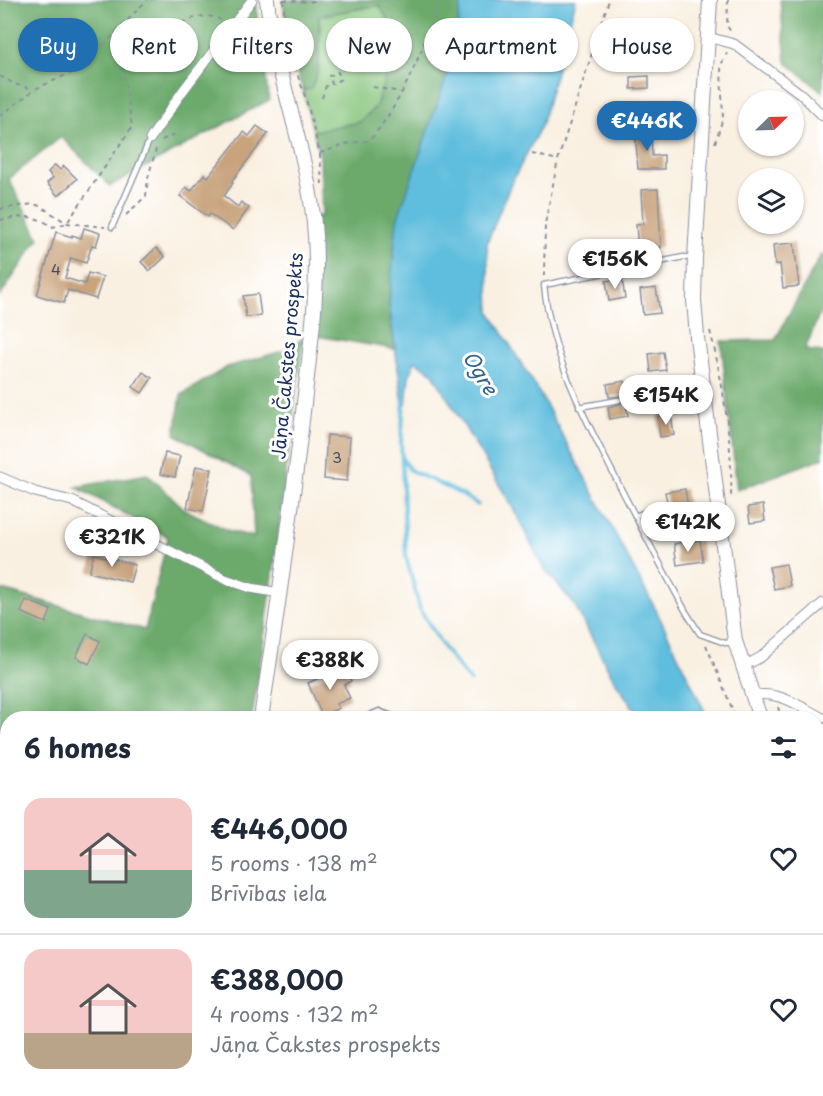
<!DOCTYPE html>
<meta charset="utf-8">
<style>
:root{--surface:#fff;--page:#f6f6f7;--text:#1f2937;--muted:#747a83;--line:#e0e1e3;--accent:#1f6fb2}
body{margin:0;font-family:"Playpen Sans",sans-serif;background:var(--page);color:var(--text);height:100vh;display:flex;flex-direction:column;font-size:22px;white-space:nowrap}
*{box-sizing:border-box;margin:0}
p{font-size:20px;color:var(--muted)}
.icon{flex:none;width:33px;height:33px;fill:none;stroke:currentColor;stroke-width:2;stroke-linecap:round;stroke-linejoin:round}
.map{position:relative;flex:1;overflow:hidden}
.drawer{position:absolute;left:0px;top:711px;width:824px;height:386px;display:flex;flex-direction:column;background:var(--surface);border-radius:24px 24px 0 0;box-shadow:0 2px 4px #0004}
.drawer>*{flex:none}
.top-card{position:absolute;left:18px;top:18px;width:788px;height:54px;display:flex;gap:12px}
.needle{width:39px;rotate:67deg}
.fabs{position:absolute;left:738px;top:90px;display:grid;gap:12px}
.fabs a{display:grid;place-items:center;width:66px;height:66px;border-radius:50%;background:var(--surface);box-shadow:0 2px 4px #0004;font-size:30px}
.price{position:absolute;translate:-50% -51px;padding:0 14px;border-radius:21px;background:#fff;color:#222;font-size:20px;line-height:39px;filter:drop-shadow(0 2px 3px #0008)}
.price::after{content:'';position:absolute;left:50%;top:36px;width:18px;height:14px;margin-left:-9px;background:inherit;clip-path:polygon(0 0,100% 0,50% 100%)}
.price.selected{background:var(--accent);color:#fff}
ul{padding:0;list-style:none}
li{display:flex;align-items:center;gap:18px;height:150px;padding:0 24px}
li+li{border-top:2px solid var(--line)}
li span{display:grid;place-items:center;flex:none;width:168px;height:120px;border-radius:18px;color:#555}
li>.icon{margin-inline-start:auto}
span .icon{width:72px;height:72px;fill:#fffc;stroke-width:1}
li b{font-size:26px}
h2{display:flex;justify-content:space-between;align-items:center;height:72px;padding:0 24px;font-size:26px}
.chip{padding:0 21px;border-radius:27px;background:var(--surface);box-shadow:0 2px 4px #0004;font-size:21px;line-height:54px}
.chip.selected{background:var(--accent);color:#fff}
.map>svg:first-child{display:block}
.green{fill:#86c57c;stroke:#507a6d;stroke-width:1.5}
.forest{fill:#6caa6c;stroke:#446c65;stroke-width:1.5}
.water{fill:#5fbddd;stroke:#3d769e;stroke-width:1.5}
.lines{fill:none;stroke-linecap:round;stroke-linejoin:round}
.stream{stroke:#5fbddd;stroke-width:4}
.building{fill:#c8a37c}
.lane-casing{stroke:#8a90a0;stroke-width:7}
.street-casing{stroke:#8a90a0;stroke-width:11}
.secondary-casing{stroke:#8a90a0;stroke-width:16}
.path{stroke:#8a90a0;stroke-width:2;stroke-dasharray:4.5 4.5;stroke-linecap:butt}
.lane{stroke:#fff;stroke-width:4.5}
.street{stroke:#fff;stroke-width:9}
.secondary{stroke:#fff;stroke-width:14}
.labels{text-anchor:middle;stroke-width:6;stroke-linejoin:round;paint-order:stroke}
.number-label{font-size:15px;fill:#464c66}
.street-label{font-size:18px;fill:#1b2f5e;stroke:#fff}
.water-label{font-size:20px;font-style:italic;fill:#33618a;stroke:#fff}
</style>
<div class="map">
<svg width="823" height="1096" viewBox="0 0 823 1096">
<rect width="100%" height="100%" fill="#fff"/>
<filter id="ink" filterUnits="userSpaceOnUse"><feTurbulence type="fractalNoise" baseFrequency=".0167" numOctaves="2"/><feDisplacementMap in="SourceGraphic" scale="12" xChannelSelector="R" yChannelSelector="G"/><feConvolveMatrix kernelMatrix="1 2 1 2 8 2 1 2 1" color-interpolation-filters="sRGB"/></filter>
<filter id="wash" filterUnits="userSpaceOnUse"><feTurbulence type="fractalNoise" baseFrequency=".008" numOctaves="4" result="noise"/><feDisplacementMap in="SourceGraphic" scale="24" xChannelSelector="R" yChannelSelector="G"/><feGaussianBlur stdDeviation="1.35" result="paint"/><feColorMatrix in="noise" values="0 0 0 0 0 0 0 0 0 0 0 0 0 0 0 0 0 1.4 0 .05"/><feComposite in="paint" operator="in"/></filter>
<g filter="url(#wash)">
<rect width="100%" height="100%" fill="#f9f0e1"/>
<path class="green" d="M379,5L394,29L391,61L376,106L360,122L313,131L303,90L311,89C320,66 322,41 319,16Z"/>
<g class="forest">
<polygon points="0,0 255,0 269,100 110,186 61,137 9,179 39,238 0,296"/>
<polygon points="283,0 461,0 454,55 389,304 395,349 311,335 313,217 322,216 320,157 313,131 360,122 376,106 391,61 394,29 379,5 319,16 318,71 311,89 303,90 288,47"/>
<polygon points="780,0 823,0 823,92 786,62"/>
<polygon points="821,255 823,255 823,305 805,350 823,352 823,458 737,490 721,341 775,340"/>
<polygon points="303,338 271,591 252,718 8,718 8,1089 90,1089 86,1096 0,1096 0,591 3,590 145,630 168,537 76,487 147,474 186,510 229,531 254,537 251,476 175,434 181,395 227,367 286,350"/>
</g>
<g class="water">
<polygon points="461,0 576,0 541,126 510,186 487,243 490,312 543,399 657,612 708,718 640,718 613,678 574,604 542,566 513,508 432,372 415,361 409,376 406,404 403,404 389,304 397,220 454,55"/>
<polygon points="442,1089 649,1089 637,1096 402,1096"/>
</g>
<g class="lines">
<g class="stream">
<polyline points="404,399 401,442 406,556 420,609 445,650 470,681"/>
<polyline points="403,460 410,470 461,494 478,505"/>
</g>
</g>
<g id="blocks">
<g class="building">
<polygon points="649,76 649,88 631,89 631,77"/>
<polygon points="257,126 268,134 231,182 233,183 224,196 238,207 241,202 249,208 233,230 210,214 208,217 180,196 186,187 191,191 204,174 208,177 244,132 249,136"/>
<polygon points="635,130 651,130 652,156 664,155 664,169 638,169"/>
<polygon points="55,165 60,170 64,166 77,179 58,196 47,183 53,178 48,172"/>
<polygon points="658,189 661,248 638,249 636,225 643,224 641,190"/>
<polygon points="84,228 100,233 96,246 92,245 86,263 71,258 65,278 85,284 88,273 103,277 96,299 68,290 64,303 37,295 56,232 72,237 72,235 81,238"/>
<polygon points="794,243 799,286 783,288 780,264 775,265 773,245"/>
<polygon points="156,248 165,257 150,271 141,262"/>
<polygon points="622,279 625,298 609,301 606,281"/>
<polygon points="656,288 660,313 643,315 640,290"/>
<polygon points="258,294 261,316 246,317 243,296"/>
<polygon points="663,352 666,370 651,372 649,354"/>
<polygon points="143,372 152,378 142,393 133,387"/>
<polygon points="625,381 627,395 624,395 628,416 610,419 608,407 620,404 623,400 620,396 609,397 607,384"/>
<polygon points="671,414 674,435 660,437 658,416"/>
<polygon points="327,435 350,437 347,481 324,479"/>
<polygon points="165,453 180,456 175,477 160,474"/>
<polygon points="196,466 212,469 203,511 187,508"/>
<polygon points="685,489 688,508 669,511 665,492"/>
<polygon points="763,505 765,521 750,523 748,507"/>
<polygon points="700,540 703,561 677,565 674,544"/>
<polygon points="94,554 135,565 130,582 89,572"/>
<polygon points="786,564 790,586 774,589 769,567"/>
<polygon points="26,600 51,610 46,623 21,612"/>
<polygon points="87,634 100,641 89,664 76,657"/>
<polygon points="344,667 351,681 344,685 350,698 336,704 339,708 322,716 308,683"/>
<polygon points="379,708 404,718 356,718"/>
</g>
</g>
</g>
<g filter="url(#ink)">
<use href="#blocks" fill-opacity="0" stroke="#8a90a0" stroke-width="1.5"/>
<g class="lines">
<defs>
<g id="lane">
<polyline points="112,227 150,139"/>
<path d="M693,258L684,257L544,285C551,354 582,413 613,473C637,520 661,566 686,612L700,634L725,643L733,642"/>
<polyline points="579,407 619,400"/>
<polyline points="635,516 663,505"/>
<polyline points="0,915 8,914"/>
</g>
<g id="street">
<polyline points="708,37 734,44 801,94 823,116"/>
<polyline points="150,139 182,92 252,0"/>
<polyline points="0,477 35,492 72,501 225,579 251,588 280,593"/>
<polyline points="741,663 752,662 761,657 823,603"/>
<path d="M752,696C777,689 801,707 823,718"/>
<polyline points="816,1025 823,1026"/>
</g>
<g id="secondary">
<polyline points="710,0 695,258 694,300 697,337 735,641 760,718"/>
<path d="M261,718C277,614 292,509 304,403C310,348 319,292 315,236C310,156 276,79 267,0"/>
<polyline points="154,1096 158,1089"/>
<polyline points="782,1096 783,1089"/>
</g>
</defs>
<use href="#lane" class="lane-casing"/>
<use href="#street" class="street-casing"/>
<use href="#secondary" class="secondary-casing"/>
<g class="path">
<polyline points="283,0 287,39"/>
<polyline points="283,0 309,2 319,0"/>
<polyline points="728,0 727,26 732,33"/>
<polyline points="289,50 306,99 320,154 322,184"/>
<path d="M122,59C135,40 141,45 161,37C170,33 175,26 184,22C195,16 214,13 224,22"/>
<polyline points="0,76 14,84 33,89"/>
<polyline points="373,87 400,92"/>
<polyline points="322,98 326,86 332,84 329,76 338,72 341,79 332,84"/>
<polyline points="0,116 35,89 80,69 147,0"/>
<polyline points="162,140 176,134"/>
<polyline points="715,143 723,118 721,67 723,60 727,53"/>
<path d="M320,153L350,143L369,141C403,102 423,49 440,0"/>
<polyline points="532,154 558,160"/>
<polyline points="0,209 33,204 40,206 67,223 105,227"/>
<polyline points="126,215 146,196 148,178 156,149"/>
<path d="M0,220C22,216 34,214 53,227L67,223L132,127L117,31"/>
<polyline points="544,276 545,224 558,160 609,0"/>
<path d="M710,331C723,381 733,445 731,497"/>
<polyline points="706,645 736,718"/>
<polyline points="778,707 781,718"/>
<polyline points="816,851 823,902"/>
<polyline points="816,979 823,924"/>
<polyline points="799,1096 800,1089"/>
</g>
<use href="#lane" class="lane"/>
<use href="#street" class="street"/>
<use href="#secondary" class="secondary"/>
</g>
</g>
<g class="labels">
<g class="number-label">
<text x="56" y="275">4</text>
<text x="337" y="463">3</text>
</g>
<g class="street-label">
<text transform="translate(288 356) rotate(-85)" y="6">Jāņa Čakstes prospekts</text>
</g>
<g class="water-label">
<text transform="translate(480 373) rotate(59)" y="7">Ogre</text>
</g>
</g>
</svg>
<div class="fabs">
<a><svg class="needle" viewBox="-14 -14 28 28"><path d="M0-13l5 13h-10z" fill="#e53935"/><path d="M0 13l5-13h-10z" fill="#747a83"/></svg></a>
<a><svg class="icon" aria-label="layers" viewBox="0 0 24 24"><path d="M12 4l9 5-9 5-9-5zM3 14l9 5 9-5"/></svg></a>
</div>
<b class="price selected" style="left:647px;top:152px">€446K</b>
<b class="price" style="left:615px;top:290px">€156K</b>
<b class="price" style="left:666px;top:426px">€154K</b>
<b class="price" style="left:688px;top:553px">€142K</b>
<b class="price" style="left:112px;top:568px">€321K</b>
<b class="price" style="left:330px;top:691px">€388K</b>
<div class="top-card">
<a class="chip selected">Buy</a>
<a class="chip">Rent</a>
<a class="chip">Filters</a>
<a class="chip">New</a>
<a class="chip">Apartment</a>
<a class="chip">House</a>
</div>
<section class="drawer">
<h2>6 homes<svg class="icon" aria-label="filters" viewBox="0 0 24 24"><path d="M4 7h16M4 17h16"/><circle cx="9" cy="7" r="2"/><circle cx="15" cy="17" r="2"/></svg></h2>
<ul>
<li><span style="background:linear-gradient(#f6c9c9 60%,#7fa58c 0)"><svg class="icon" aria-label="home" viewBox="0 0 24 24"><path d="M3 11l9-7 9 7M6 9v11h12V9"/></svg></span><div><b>€446,000</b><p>5 rooms · 138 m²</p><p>Brīvības iela</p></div><svg class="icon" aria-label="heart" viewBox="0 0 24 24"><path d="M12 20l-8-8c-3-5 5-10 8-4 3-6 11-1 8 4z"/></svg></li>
<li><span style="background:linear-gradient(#f6c9c9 70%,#b9a48a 0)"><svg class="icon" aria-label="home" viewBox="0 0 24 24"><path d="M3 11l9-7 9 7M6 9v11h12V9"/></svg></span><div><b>€388,000</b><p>4 rooms · 132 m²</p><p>Jāņa Čakstes prospekts</p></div><svg class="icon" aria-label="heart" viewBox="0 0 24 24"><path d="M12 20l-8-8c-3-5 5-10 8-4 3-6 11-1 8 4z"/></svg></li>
</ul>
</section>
</div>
